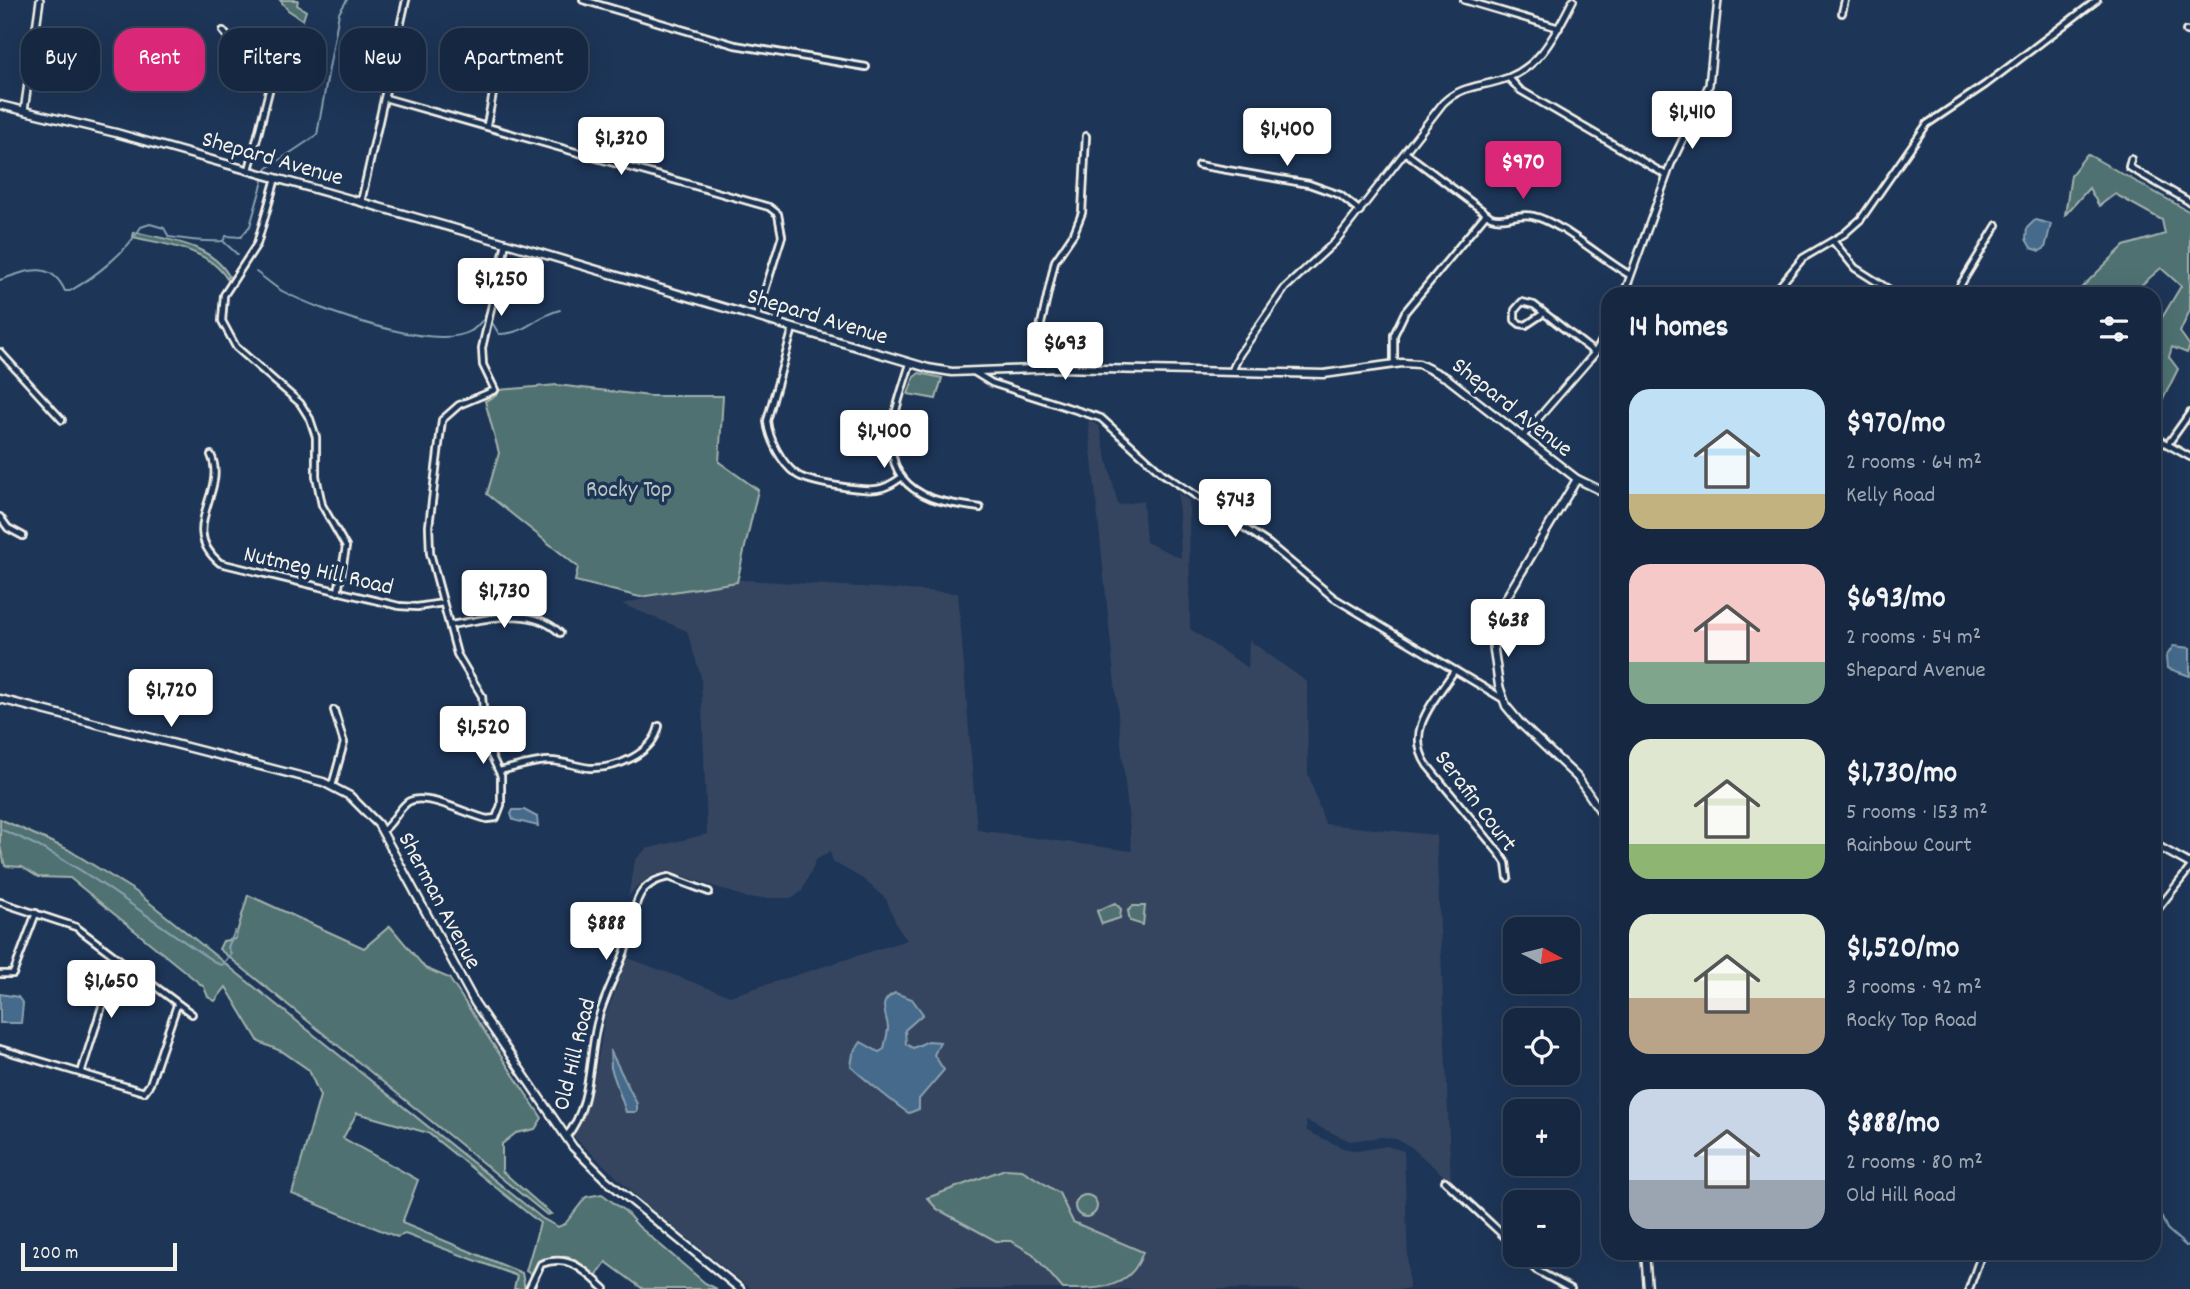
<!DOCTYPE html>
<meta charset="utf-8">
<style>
:root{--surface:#162841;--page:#23344c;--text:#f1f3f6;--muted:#9ea6b1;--line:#35445a;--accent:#db2777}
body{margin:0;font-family:Dekko,sans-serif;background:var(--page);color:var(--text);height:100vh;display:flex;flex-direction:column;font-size:26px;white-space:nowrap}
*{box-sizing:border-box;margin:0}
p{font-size:23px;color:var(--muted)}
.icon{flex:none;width:38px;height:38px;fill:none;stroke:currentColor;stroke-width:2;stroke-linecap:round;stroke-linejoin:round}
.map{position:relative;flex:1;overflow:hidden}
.details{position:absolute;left:1601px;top:287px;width:560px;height:973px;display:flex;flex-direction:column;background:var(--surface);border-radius:21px;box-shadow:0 7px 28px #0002,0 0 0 2px var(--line)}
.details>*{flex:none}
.banner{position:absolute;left:21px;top:28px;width:665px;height:63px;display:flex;gap:14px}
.needle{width:46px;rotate:97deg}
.buttons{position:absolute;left:1503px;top:917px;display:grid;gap:14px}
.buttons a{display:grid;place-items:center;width:77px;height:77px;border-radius:14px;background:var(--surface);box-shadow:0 7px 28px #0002,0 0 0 2px var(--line);font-size:35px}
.scale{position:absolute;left:21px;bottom:18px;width:156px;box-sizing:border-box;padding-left:7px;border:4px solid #f4f1e8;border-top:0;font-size:19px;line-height:24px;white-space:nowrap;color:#f4f1e8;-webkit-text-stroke:5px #1d3557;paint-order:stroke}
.price{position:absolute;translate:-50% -60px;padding:0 16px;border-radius:7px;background:#fff;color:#222;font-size:23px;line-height:46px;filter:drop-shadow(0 2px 4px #0008)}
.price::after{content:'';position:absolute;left:50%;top:42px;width:21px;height:16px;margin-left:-10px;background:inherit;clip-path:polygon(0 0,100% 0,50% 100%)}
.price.on{background:var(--accent);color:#fff}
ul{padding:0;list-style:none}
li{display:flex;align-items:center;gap:21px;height:175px;padding:0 28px}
li span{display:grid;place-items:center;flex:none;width:196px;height:140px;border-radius:21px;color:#555}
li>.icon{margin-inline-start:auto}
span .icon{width:84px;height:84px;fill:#fffc;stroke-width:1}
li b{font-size:30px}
h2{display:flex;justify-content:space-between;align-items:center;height:84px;padding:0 28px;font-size:30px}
.pill{padding:0 24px;border-radius:21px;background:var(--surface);box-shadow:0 7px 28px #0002,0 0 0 2px var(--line);font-size:24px;line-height:63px}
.pill.on{background:var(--accent);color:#fff}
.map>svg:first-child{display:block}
.built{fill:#34455f}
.green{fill:#4f7171;stroke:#a2b1ac;stroke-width:2}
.water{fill:#446b8b;stroke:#8aa1b0;stroke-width:2}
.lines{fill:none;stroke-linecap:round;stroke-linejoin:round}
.stream{stroke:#8aa1b0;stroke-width:2}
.minor-casing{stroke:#f4f1e8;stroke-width:10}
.tertiary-casing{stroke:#f4f1e8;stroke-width:10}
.secondary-casing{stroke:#f4f1e8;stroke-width:11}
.minor{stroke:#1d3557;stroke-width:4.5}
.tertiary{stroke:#1d3557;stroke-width:5}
.secondary{stroke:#1d3557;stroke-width:6}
.labels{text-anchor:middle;stroke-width:7;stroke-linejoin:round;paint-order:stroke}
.street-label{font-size:24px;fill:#f4f1e8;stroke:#1d3557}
.park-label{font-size:24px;fill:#bac4be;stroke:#1d3557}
</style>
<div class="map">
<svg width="2190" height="1289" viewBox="0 0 2190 1289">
<rect width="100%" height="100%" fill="#1d3557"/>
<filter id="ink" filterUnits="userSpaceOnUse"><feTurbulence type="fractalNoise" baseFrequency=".0143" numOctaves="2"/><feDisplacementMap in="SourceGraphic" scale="14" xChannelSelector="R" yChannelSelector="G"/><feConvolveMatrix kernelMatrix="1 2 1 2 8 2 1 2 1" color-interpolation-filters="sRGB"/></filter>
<g filter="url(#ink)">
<polygon class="built" points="1088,420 1099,426 1118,505 1143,501 1146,542 1181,558 1178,493 1189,501 1190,629 1248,668 1249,640 1307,682 1308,773 1325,824 1436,835 1451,1182 1411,1147 1396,1139 1382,1137 1350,1141 1306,1121 1307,1131 1343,1148 1358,1151 1386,1146 1404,1151 1409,1289 751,1289 644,1203 574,1137 594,1082 605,1018 628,958 730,996 907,940 898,928 886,899 863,879 833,862 830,851 816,860 802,891 793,898 748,898 669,871 653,875 636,887 628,897 635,860 646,849 707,834 701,677 687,631 622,604 729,579 958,593 977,830 1132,851"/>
<g class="green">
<polygon points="280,0 298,0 297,5 306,11 303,20 288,10"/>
<polygon points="2087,154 2190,212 2190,310 2180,332 2190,346 2187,353 2172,347 2169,357 2178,369 2154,417 2154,331 2181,286 2161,268 2131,294 2075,294 2124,246 2165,234 2162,220 2115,194 2099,206 2089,188 2065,215 2071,175"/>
<path d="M134,232C168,240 210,243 229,276L227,279C208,248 166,245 133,237Z"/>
<polygon points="919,373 942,378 936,399 908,394 914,377"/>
<polygon points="557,385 650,396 723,396 719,462 758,490 737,582 640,597 575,581 578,567 487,494 499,453 485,401 497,395 499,390"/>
<polygon points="0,819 67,849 135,891 543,1219 558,1227 565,1224 586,1197 602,1194 626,1212 638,1226 705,1283 717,1289 643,1289 606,1262 596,1276 568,1256 545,1260 531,1274 526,1271 540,1223 428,1133 357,1113 343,1138 418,1180 402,1223 522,1273 525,1289 514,1289 517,1276 405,1234 397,1237 292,1194 320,1096 309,1070 283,1052 259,1042 226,987 215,1001 208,997 204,987 70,878 38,877 22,867 5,866 0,846"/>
<polygon points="248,895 364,948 390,926 425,968 449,978 542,1118 535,1129 516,1133 502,1144 502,1171 551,1214 547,1215 219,949 223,941 235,939"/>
<polygon points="1115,903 1121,909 1120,918 1102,924 1097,911"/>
<polygon points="1133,906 1145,906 1143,925 1130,921 1128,911"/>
<path d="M1005,1169L1022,1170L1059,1193L1073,1222L1143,1252C1131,1289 1102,1289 1063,1289L1033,1254L1011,1241H996L937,1209L927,1198Z"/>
<circle cx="1086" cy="1206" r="11"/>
</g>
<g class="water">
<polygon points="2035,220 2051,224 2045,248 2040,251 2031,248 2026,239 2027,228"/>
<polygon points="2173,646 2190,648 2190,676 2167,668 2166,657"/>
<polygon points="513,810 524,810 537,817 538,826 513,820 511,814"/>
<path d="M895,993L912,999L923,1014L905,1030L906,1044L913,1048L928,1041L940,1042L934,1055L944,1070L919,1099V1109L909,1113C905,1112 854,1071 851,1066L853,1054L861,1042L879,1052L884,1049C885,1042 888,1034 888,1027C886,1012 877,1002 895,993Z"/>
<polygon points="0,994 18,997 23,1004 21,1023 0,1023"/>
<polygon points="610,1050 637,1104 637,1112 626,1112 611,1068"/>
</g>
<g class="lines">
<g class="stream">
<polyline points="266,169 317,135 339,13 347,0"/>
<polyline points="224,242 238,255"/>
<path d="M256,272C265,278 273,286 282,291C318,310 434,352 471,331C475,329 479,323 483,320"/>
<path d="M0,280C26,271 51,259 65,291H70C96,276 127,251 141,227L150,224L164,228L169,237C188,240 204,242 223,241L226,236L241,237L250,226L263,181"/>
<path d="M493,324L499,334C527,334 535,316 560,310"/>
<path d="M0,829C82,861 145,918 218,964L222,965L231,954L228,947L235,931"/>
<polyline points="2154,1212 2161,1216 2167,1229 2186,1246 2190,1245"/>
</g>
<defs>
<g id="minor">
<polyline points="583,0 735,45 866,67"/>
<polyline points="1464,0 1559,28"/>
<polyline points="1842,13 1845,0"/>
<polyline points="223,31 236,47 263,64 272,79 249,170"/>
<polyline points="2186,31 2190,32"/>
<polyline points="1509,78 1520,90 1666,175"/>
<polyline points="385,98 769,207 778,214 782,236 757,316"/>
<polyline points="487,125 495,83 490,72"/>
<path d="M1406,153L1491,217C1505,222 1518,212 1533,216C1561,222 1603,260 1630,275"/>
<polyline points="2131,159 2129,167 2190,202"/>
<polyline points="1198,165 1309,184 1340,195 1360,211"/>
<polyline points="276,178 257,244 224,295 222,321 236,347 300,403 310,419 316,437 316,476 322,505 346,547 338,592"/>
<polyline points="361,202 406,0"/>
<polyline points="1833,241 1855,268 1896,294"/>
<polyline points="1773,294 1803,258 1844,234 1861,219 1927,124 1985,85 2097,0"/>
<polyline points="1955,294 1997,225"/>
<polyline points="1544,313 1526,325 1520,324 1515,320 1515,310 1522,302 1534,305 1595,353"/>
<path d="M793,328L767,421C769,439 781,463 796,474C808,483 862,491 877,489C887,488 895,482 902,477"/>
<polyline points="0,352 62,420"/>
<path d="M910,364C896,410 868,474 931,498C947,504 964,505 980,508"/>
<polyline points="1394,364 1394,335 1405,312 1486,214"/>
<polyline points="1031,369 1055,261 1074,233 1082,213 1086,136"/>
<polyline points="974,372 992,383 1101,418 1162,473 1269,544 1334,598 1503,699"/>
<polyline points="2154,437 2190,457"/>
<polyline points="2168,444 2190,413"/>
<path d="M211,455C228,492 177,528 220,563L399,606L417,607L443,603"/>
<polyline points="0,517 8,528 23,536"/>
<path d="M451,625C488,619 531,605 560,633"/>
<path d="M1454,671C1435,701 1404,730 1427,765L1500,854L1506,863L1508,878"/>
<path d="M500,771C515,767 532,762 548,761C562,760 576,767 590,768C616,769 653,754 659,726"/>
<polyline points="332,786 344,743 334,710"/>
<path d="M382,831C393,824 397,810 408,802C425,791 468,815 487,819L496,818L501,805V776L486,744L482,696L457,654L430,553L429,526L442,420L459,405L495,390L483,365L482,348L506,243"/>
<polyline points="0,902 76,927 192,1014"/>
<polyline points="2154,914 2190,868"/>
<polyline points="0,974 13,974 36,913"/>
<polyline points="0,1049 144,1092 150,1084 177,1005"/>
<polyline points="81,1073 117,959"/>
<path d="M566,1137C592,1106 588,1061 597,1024C603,997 617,974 626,948C636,919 628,884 669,877L709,892"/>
<polyline points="1445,1181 1516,1247"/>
<polyline points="1521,1255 1536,1270 1571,1289"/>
<path d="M529,1289L541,1264C569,1253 585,1271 605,1289"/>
<polyline points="1969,1289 1982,1253"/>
</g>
<g id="tertiary">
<polyline points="24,111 40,0"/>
<polyline points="1624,294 1671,164 1709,85 1718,0"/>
<path d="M1232,371L1239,355L1285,288L1335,242L1443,103C1459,87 1477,87 1498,81C1539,71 1555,35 1573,0"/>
<polyline points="1522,437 1595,353 1608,330"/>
</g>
<g id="secondary">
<polyline points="0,105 116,133 506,243 928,368 952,372 1059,368 1324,374 1402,363 1419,364 1447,378 1577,479 1608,494"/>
<polyline points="1577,479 1496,615 1492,636 1499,686 1506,706 1521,724 1577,777 1608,822"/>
<polyline points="0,699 323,782 350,796 378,824 475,1003 573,1147 606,1180 740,1289"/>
<polyline points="2154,844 2190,864"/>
<polyline points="1645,1253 1648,1289"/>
</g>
</defs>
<use href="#minor" class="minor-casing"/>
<use href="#tertiary" class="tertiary-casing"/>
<use href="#secondary" class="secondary-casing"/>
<use href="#minor" class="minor"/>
<use href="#tertiary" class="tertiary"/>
<use href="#secondary" class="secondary"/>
</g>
</g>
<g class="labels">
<g class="street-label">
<text transform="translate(273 157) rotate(16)" y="8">Shepard Avenue</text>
<text transform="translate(818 315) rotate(17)" y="8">Shepard Avenue</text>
<text transform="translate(1513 406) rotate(38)" y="8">Shepard Avenue</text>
<text transform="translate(319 569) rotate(13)" y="8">Nutmeg Hill Road</text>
<text transform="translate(1477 800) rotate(53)" y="8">Serafin Court</text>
<text transform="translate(441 900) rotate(62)" y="8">Sherman Avenue</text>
<text transform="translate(573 1054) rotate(-76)" y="8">Old Hill Road</text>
</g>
<g class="park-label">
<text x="629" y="496">Rocky Top</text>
</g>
</g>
</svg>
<div class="buttons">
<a><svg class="needle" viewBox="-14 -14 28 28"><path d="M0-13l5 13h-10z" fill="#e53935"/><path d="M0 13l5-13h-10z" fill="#9ea6b1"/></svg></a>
<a><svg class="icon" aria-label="locate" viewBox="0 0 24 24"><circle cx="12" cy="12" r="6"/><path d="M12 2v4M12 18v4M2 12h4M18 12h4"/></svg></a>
<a>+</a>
<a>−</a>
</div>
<div class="scale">200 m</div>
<b class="price" style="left:1692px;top:151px">$1,410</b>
<b class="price" style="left:1287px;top:168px">$1,400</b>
<b class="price" style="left:621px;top:177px">$1,320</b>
<b class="price on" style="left:1523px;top:201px">$970</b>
<b class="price" style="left:501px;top:318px">$1,250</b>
<b class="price" style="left:1065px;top:382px">$693</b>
<b class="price" style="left:884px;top:470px">$1,400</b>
<b class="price" style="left:1235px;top:539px">$743</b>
<b class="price" style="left:504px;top:630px">$1,730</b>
<b class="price" style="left:1508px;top:659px">$638</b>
<b class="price" style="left:171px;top:729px">$1,720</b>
<b class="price" style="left:483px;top:766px">$1,520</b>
<b class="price" style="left:606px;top:962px">$888</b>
<b class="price" style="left:111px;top:1020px">$1,650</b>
<div class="banner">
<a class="pill">Buy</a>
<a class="pill on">Rent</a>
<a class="pill">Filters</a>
<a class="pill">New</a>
<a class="pill">Apartment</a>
</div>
<section class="details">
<h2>14 homes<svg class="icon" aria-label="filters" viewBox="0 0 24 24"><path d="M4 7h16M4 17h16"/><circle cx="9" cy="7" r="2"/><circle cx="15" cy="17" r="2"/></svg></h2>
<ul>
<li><span style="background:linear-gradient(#bfe0f5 75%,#c2b280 0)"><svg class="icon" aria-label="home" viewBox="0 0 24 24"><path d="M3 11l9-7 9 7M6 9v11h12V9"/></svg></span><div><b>$970/mo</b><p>2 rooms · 64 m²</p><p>Kelly Road</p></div></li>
<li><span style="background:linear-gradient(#f6c9c9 70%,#7fa58c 0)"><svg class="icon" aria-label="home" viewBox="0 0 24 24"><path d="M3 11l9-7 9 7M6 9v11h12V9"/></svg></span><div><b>$693/mo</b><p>2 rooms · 54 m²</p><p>Shepard Avenue</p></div></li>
<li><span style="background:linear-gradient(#dfe7d0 75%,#8fb573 0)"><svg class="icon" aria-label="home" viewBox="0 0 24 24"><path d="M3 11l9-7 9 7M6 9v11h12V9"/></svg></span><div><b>$1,730/mo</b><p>5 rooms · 153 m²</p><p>Rainbow Court</p></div></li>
<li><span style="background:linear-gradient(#dfe7d0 60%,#b9a48a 0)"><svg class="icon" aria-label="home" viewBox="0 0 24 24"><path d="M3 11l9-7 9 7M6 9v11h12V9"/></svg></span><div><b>$1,520/mo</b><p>3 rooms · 92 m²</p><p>Rocky Top Road</p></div></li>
<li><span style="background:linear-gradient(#c9d6e8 65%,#9aa5b1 0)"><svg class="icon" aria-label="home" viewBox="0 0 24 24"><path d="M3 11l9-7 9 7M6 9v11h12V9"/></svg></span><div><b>$888/mo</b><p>2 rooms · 80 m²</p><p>Old Hill Road</p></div></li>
</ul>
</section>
</div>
